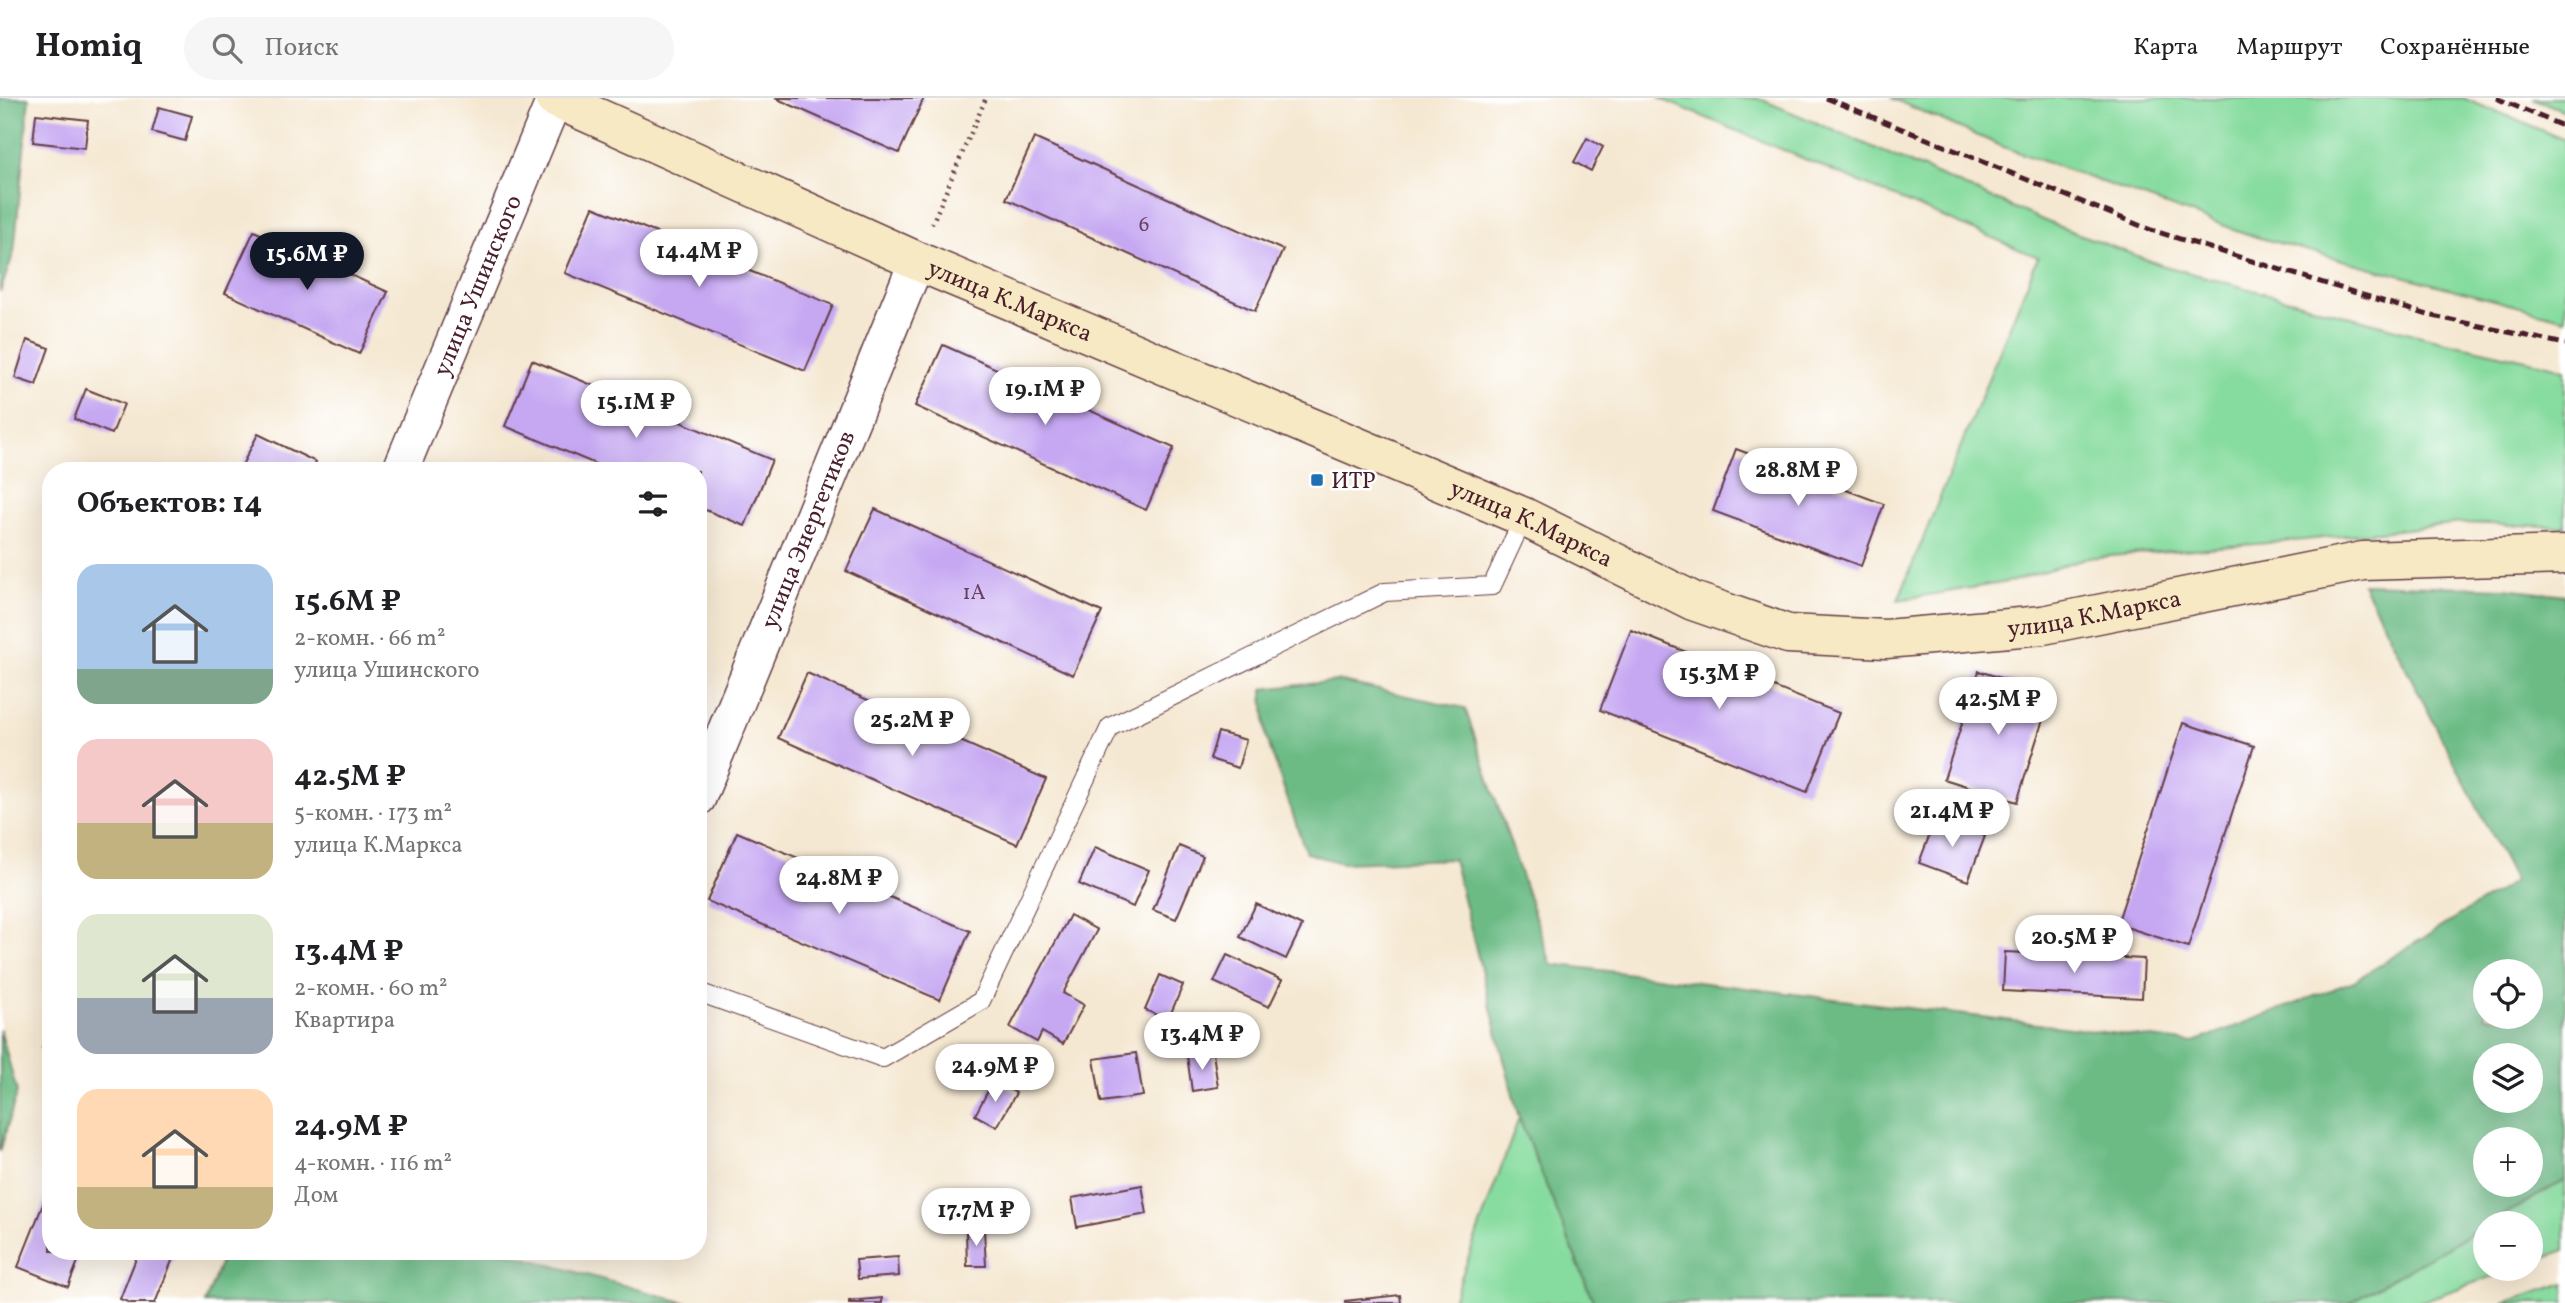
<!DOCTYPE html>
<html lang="ru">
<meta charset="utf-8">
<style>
:root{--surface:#fff;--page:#f6f6f6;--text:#202124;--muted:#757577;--line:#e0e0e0;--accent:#111827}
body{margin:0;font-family:Vollkorn,serif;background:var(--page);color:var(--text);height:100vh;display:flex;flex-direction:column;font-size:26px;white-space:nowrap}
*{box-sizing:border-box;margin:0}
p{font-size:23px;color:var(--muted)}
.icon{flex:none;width:38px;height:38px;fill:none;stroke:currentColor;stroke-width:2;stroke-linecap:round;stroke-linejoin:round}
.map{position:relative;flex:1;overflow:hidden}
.sheet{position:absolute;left:42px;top:364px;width:665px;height:798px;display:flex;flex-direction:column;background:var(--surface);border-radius:28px;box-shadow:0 7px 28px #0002}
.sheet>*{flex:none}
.buttons{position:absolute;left:2473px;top:861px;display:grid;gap:14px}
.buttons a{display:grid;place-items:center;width:70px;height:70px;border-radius:50%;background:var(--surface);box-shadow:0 7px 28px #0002;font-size:35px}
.price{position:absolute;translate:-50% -60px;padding:0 16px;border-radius:24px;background:#fff;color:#222;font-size:23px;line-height:46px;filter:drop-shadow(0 2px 4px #0008)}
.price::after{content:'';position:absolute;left:50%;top:42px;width:21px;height:16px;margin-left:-10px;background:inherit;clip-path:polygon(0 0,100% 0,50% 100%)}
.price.selected{background:var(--accent);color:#fff}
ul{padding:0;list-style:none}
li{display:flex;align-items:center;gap:21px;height:175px;padding:0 35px}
li span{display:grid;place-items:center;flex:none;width:196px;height:140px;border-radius:21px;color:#555}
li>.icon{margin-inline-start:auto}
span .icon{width:84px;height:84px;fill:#fffc;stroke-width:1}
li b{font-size:30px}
h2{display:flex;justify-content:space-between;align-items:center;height:84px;padding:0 35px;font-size:30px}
header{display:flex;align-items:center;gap:42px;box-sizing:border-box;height:98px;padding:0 35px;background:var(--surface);border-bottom:2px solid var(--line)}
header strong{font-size:33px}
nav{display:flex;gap:38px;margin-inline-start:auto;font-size:24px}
.search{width:490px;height:63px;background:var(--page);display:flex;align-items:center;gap:18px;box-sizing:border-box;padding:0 24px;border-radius:38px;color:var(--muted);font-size:26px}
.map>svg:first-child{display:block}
.green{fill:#86db9e;stroke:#687d64;stroke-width:2}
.forest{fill:#6cbb85;stroke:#5b6d58;stroke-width:2;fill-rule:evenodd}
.building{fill:#c6a8f2}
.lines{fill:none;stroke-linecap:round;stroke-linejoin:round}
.service-casing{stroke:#643d44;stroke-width:20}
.minor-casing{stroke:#643d44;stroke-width:38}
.secondary-casing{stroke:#643d44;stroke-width:41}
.path{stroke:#643d44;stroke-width:4.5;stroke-dasharray:2 5;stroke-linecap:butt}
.service{stroke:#fff;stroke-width:18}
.minor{stroke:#fff;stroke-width:35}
.secondary{stroke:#f7e9c3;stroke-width:38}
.rail{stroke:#4a1f2b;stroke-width:5;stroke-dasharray:10 5;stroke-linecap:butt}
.poi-dot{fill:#1f6fb2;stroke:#fff;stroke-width:2.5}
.labels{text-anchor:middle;stroke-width:5;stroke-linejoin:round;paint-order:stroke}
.number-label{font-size:21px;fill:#69415d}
.street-label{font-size:24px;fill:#4a1f2b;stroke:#fff}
.poi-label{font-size:24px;fill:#4a1f2b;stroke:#fff;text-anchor:start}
</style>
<header>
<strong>Homiq</strong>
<div class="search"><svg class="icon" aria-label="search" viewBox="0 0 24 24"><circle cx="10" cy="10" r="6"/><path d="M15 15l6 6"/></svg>Поиск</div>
<nav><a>Карта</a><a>Маршрут</a><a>Сохранённые</a></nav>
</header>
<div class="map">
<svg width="2565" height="1205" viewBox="0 0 2565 1205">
<rect width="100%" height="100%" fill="#fff"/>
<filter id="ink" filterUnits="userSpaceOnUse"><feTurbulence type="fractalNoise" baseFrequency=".0143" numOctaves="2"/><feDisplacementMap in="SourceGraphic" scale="14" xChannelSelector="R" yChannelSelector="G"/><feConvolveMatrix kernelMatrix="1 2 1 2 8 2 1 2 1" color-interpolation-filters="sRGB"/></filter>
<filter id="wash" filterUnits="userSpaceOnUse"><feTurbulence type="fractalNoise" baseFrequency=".00686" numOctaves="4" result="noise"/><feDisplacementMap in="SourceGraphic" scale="28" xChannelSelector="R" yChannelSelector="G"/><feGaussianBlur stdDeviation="1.57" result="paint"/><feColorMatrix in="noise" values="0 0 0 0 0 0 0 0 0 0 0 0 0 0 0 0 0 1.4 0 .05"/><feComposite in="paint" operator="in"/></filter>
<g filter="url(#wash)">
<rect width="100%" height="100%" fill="#f5e8d2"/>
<g class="green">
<polygon points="1659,0 1758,0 2052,126 2161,167 2425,239 2565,271 2565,429 2461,425 2304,442 2085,460 2013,483 1898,502 2038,159"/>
<polygon points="1891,0 2463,0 2565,42 2565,221 2256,139 2006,50"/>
<polygon points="2533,0 2565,0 2565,13"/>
<polygon points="1519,1020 1594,1205 1452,1205"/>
<polygon points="2565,1082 2565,1152 2531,1164 2530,1125 2490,1125"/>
<polygon points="2485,1128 2485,1171 2513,1171 2417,1205 2349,1205"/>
<polygon points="2565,1185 2565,1205 2504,1205"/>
</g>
<g class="forest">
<polygon points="0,0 29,0 14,154 0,194"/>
<path d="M2363,486L2505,490L2565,497V1082L2349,1205H1594L1519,1020L1453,761L1342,765L1306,755L1266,638L1263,591L1337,583L1465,610L1551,866L2192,945L2354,883L2515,783ZM2485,873H2530V919H2485ZM2530,957V1003H2485V957ZM2485,1041H2530V1087H2485Z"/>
<polygon points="0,931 17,994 0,1054"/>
<polygon points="225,1153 501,1153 687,1205 205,1205"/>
</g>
<g id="blocks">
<g class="building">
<polygon points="775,0 924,0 899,55"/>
<polygon points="159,9 192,18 185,43 152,34"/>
<polygon points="36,16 88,22 85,50 33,44"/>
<polygon points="1034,40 1283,152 1255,213 1006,101"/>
<polygon points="1587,40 1603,49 1591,73 1574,64"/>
<polygon points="593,109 833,207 805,273 565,175"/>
<polygon points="254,133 388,194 359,256 225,195"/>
<polygon points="27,242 49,250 36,287 15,280"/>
<polygon points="943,247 1174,350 1146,412 915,308"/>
<polygon points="532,262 772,362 745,428 698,409 698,373 612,373 505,328"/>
<polygon points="86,291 124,306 112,336 74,321"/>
<polygon points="258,336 316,364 312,373 239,373"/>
<polygon points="1736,351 1884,406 1861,468 1713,413"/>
<polygon points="875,411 1102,514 1073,577 846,473"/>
<polygon points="1631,532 1839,615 1807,694 1600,612"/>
<polygon points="1979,573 2051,596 2017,704 1944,681"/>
<polygon points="807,575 1046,681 1017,746 778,640"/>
<polygon points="2183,625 2254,648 2188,849 2117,826"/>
<polygon points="1218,634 1246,642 1238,670 1210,661"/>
<polygon points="1936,720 1985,738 1968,783 1919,765"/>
<polygon points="737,734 970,833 940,902 707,803"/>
<polygon points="1179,748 1203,758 1176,821 1153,812"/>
<polygon points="1095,749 1149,772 1133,809 1079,786"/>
<polygon points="1256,806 1302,828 1286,861 1240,839"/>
<polygon points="1070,817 1097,832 1063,895 1084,907 1063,946 1042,934 1037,944 1010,929"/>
<polygon points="2005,854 2144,861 2142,900 2003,893"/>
<polygon points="1227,857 1282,882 1269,909 1214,884"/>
<polygon points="1160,877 1183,887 1168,922 1145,912"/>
<polygon points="50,920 51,920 51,952 42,950"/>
<polygon points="1136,955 1143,998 1101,1004 1094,961"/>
<polygon points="1213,955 1218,989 1192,993 1187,958"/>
<polygon points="994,982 1016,995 997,1029 975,1017"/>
<polygon points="51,1086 51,1153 82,1153 68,1189 18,1169"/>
<polygon points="1142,1087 1147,1116 1077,1129 1072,1100"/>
<polygon points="966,1132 984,1132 986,1168 967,1168"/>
<polygon points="139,1153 176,1153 155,1205 130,1205 120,1201"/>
<polygon points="898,1159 899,1178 858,1181 856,1162"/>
<polygon points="1400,1197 1401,1205 1345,1205 1345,1203"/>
<polygon points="882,1200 882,1205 849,1205 849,1203"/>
</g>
</g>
</g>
<g filter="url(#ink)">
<use href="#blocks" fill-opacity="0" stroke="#643d44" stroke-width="2"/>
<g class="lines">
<defs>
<polyline id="service" points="698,894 883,960 981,903 1110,629 1385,494 1492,488 1524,419"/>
<g id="minor">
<path id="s1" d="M400,373L555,0"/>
<path id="s2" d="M698,700L917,163"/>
</g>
<g id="secondary">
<path id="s3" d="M554,0L917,163L1524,419L1693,503L1788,536L1886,541L2043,527L2363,463L2565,457"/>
</g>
</defs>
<use href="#service" class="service-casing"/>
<use href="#minor" class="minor-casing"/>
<use href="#secondary" class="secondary-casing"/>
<polyline class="path" points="932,126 986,0"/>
<use href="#service" class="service"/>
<use href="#minor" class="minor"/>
<use href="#secondary" class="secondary"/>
<g class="rail">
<polyline points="1826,0 2151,132 2428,217 2565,246"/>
<polyline points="2496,0 2565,29"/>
</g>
</g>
</g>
<rect class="poi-dot" x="1310" y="375" width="14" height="14" rx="3.5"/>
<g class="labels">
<g class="number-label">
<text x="1144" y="133">6</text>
<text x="974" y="501">1А</text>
</g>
<g class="street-label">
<text dy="8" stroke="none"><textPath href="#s1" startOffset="201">улица Ушинского</textPath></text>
<text dy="8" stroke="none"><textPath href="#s3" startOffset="499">улица К.Маркса</textPath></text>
<text dy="8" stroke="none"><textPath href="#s3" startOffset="1066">улица К.Маркса</textPath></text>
<text dy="8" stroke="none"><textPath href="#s2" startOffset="290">улица Энергетиков</textPath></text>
<text dy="8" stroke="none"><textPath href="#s3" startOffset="1654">улица К.Маркса</textPath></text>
</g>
<g class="poi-label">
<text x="1331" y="390">ИТР</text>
</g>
</g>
</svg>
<div class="buttons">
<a><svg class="icon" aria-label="locate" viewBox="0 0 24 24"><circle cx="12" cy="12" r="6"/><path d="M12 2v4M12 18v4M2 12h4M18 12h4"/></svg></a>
<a><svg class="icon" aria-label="layers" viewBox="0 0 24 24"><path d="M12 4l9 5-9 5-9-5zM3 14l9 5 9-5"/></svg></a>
<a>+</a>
<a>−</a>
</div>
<b class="price" style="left:699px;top:191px">14.4M ₽</b>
<b class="price selected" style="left:307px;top:194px">15.6M ₽</b>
<b class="price" style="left:1045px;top:329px">19.1M ₽</b>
<b class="price" style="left:636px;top:342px">15.1M ₽</b>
<b class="price" style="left:1798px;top:410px">28.8M ₽</b>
<b class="price" style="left:1719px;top:613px">15.3M ₽</b>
<b class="price" style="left:1998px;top:639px">42.5M ₽</b>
<b class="price" style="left:912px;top:660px">25.2M ₽</b>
<b class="price" style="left:1952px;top:751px">21.4M ₽</b>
<b class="price" style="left:839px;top:818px">24.8M ₽</b>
<b class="price" style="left:2074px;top:877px">20.5M ₽</b>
<b class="price" style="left:1202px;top:974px">13.4M ₽</b>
<b class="price" style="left:995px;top:1006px">24.9M ₽</b>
<b class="price" style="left:976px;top:1150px">17.7M ₽</b>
<section class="sheet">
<h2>Объектов: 14<svg class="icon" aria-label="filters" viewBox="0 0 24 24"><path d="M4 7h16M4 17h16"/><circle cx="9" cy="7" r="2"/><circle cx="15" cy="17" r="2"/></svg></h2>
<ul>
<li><span style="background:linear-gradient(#a9c7e8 75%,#7fa58c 0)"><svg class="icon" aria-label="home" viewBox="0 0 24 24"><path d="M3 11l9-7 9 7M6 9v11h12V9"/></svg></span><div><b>15.6M ₽</b><p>2-комн. · 66 m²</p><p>улица Ушинского</p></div></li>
<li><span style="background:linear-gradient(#f6c9c9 60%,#c2b280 0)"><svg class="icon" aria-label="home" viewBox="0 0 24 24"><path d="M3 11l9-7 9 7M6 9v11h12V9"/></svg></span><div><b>42.5M ₽</b><p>5-комн. · 173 m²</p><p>улица К.Маркса</p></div></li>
<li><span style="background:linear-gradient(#dfe7d0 60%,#9aa5b1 0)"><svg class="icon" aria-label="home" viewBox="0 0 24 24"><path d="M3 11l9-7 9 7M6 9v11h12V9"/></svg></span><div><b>13.4M ₽</b><p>2-комн. · 60 m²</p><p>Квартира</p></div></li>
<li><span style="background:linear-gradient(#ffd9b3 70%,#c2b280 0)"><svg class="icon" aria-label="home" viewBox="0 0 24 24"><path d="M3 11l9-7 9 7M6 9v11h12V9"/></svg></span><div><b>24.9M ₽</b><p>4-комн. · 116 m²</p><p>Дом</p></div></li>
</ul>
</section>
</div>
